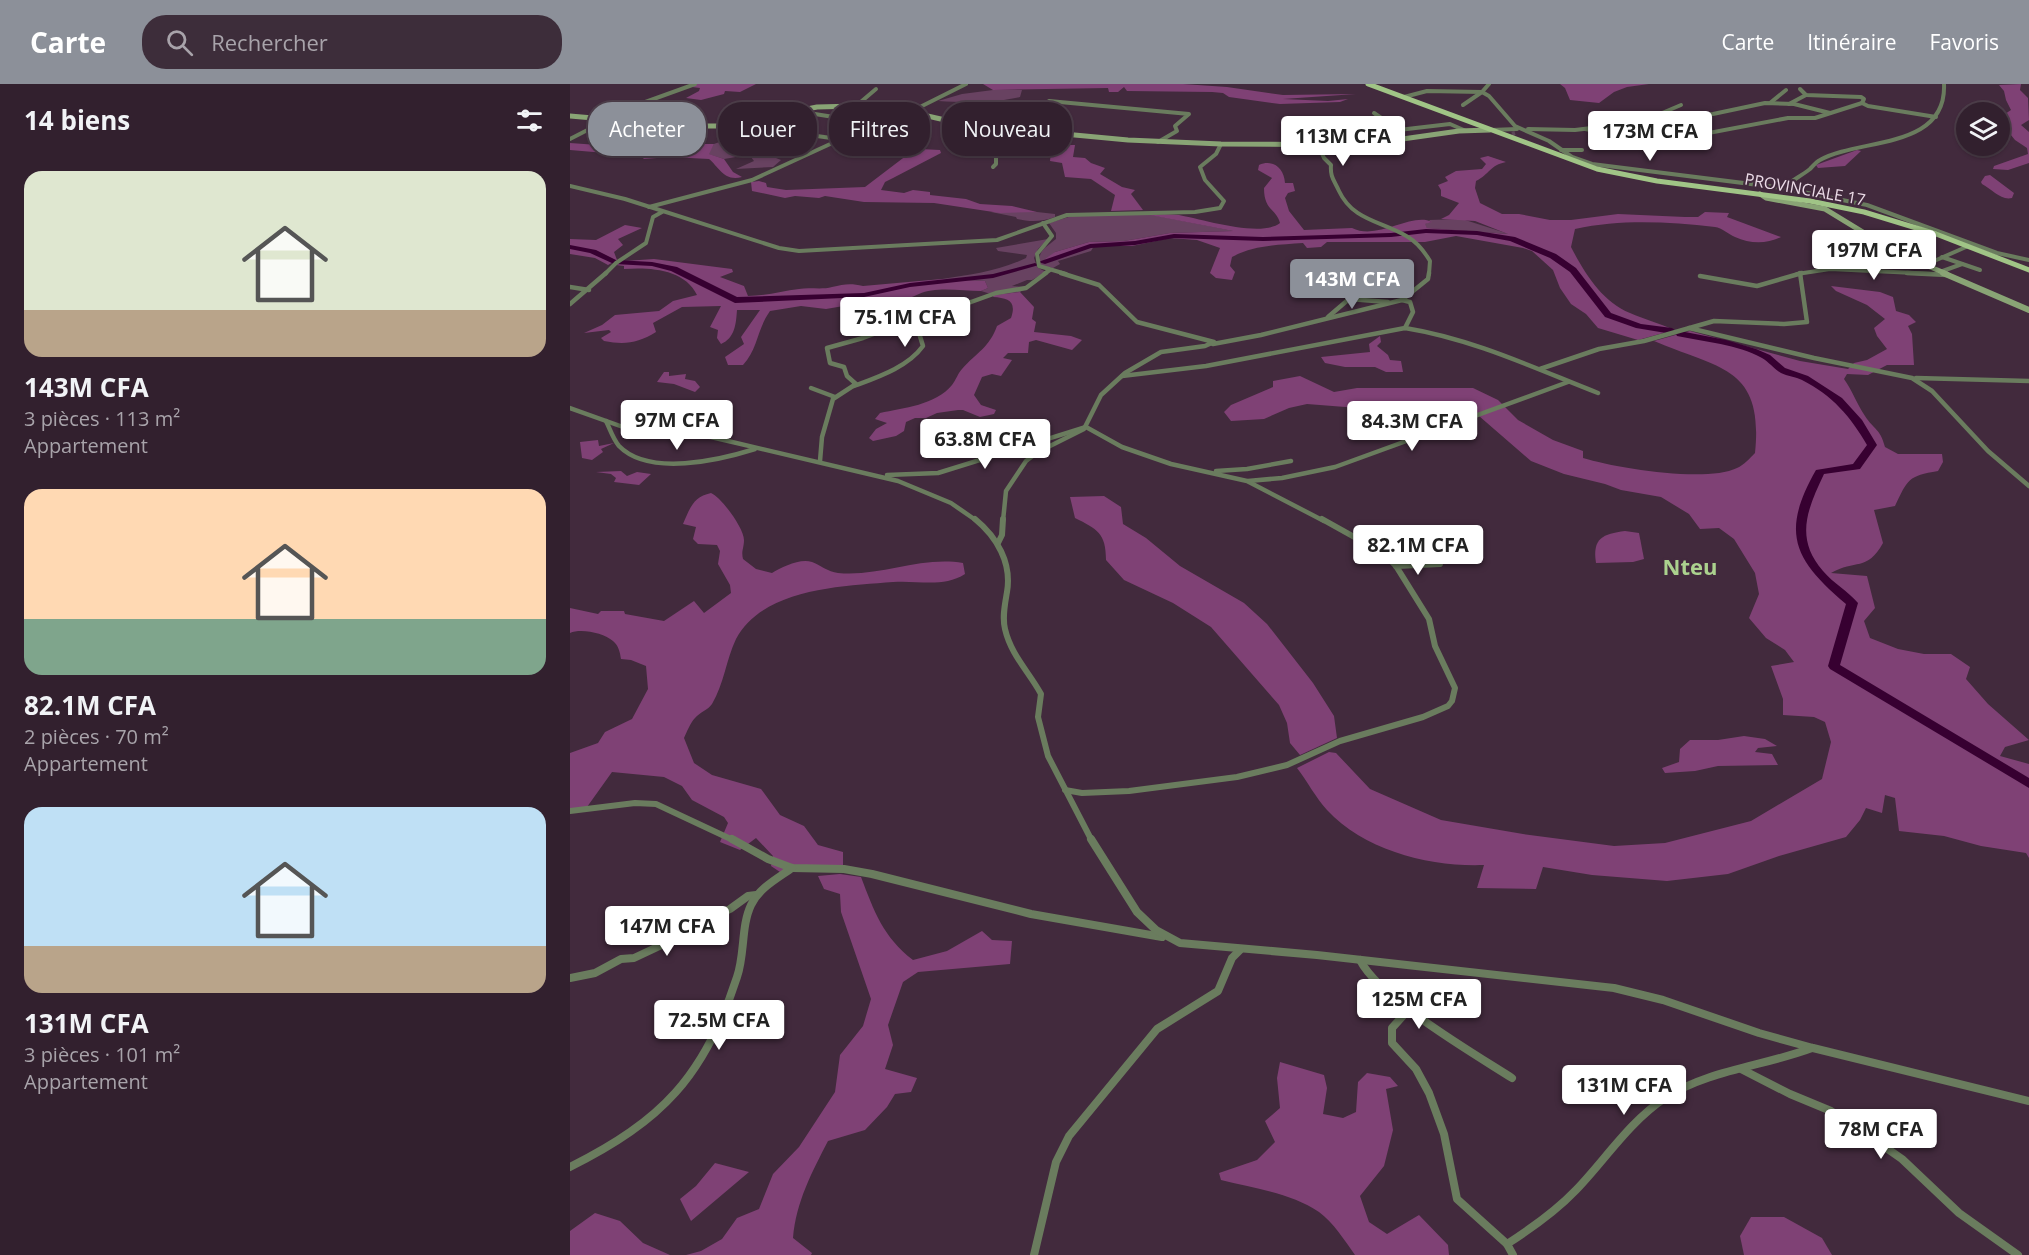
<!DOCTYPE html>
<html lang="fr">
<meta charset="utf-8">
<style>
:root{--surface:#32202e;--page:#3d2d3a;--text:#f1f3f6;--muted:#a8a3aa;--line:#4d3e4a;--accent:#8c9099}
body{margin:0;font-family:"Open Sans",sans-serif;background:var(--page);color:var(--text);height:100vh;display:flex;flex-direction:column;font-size:22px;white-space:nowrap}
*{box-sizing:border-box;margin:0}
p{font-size:20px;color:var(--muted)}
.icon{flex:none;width:33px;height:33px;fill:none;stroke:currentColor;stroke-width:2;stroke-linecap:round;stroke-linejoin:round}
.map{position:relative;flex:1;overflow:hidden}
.details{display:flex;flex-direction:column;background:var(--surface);width:570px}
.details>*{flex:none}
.hud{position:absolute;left:18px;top:18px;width:570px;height:54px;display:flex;gap:12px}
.fabs{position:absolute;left:1386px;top:18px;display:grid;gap:12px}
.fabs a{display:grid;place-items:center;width:54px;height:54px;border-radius:50%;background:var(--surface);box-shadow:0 2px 4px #0004,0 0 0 2px var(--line);font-size:30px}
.price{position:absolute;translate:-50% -51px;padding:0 14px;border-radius:6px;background:#fff;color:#222;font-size:20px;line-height:39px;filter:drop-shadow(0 2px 3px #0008)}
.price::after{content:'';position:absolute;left:50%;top:36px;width:18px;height:14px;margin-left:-9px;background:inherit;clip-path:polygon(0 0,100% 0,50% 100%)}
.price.on{background:var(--accent);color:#fff}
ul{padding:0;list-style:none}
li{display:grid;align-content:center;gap:12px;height:318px;padding:0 24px}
li span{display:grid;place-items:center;height:186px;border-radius:18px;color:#555}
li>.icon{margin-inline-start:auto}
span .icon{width:108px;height:108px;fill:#fffc;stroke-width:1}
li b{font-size:26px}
h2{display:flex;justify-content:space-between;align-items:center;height:72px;padding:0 24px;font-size:26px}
.pill{padding:0 21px;border-radius:24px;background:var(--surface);box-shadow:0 2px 4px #0004,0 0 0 2px var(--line);font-size:21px;line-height:54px}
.pill.on{background:var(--accent);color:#fff}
header{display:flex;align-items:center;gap:36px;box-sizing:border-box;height:84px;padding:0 30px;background:var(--accent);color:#fff}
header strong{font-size:28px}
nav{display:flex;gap:33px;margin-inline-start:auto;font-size:21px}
.search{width:420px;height:54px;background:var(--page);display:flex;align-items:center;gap:15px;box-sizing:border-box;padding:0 21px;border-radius:24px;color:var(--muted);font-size:22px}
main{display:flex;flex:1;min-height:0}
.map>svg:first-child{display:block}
.green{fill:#684261}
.forest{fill:#7f4175}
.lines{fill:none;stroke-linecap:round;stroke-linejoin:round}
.river{fill:#370031;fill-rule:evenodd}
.street-tunnel{stroke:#5b4556;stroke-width:4;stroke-dasharray:4 1.5;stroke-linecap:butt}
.street-far3{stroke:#6a7c5e;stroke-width:4}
.street-far2{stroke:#6a7c5e;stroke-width:4.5}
.street-far1{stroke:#6a7c5e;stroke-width:6}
.street{stroke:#6a7c5e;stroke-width:8}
.secondary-far1{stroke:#89a475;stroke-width:5}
.secondary{stroke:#89a475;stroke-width:6}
.primary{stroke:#a0c486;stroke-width:5}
.labels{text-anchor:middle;stroke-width:4.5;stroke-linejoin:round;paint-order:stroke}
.far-street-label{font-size:16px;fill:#ebdbe7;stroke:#422a3d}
.quarter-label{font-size:22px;font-weight:bold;fill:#abd18e;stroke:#422a3d}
</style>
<header>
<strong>Carte</strong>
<div class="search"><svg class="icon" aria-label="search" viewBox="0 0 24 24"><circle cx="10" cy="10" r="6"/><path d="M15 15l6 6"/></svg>Rechercher</div>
<nav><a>Carte</a><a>Itinéraire</a><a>Favoris</a></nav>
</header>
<main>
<section class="details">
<h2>14 biens<svg class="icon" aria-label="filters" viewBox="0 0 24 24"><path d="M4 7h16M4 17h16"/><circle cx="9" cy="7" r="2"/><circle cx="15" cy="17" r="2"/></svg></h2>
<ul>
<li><span style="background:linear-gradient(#dfe7d0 75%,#b9a48a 0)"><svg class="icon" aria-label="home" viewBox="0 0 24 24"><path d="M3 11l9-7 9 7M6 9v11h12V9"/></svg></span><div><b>143M CFA</b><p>3 pièces · 113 m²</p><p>Appartement</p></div></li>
<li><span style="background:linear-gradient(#ffd9b3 70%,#7fa58c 0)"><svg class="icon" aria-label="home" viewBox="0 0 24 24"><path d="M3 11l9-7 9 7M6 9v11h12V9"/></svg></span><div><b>82.1M CFA</b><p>2 pièces · 70 m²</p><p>Appartement</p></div></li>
<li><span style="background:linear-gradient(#bfe0f5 75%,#b9a48a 0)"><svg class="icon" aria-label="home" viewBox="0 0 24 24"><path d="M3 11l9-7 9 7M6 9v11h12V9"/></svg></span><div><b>131M CFA</b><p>3 pièces · 101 m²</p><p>Appartement</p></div></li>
</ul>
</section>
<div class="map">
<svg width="1459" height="1171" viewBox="0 0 1459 1171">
<rect width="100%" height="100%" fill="#422a3d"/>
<g class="green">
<path d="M423,6H452L450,13C422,19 397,19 368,17L392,10Z"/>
<polygon points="206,54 216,56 226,63 207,71 206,74 211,76 203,83 166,85 184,77 181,73 172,72 154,75 138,70 144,60 152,57 183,58"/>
<path d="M421,128H467L485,130V133C472,138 460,138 447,135L446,133Z"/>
<path d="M577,130L664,147L600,149L554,157L519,158L485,168L480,178L524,162L521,167L488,177L490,180L483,184L471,182C466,168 475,164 486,155V149L479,139L502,132Z"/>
<polygon points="892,135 939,150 857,144 854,140 861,138 859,136"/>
<path d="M478,155L468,165L464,174L467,183L476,188L462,196H457L442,202L455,203L450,208L424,211L411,207L418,204L415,197L372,195C400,191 429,187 456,174L457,171L428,167L426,164Z"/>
</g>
<g class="forest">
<polygon points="127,0 186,0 170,8 155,7 154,10 131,16 116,14 129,7 130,4 122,3"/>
<polygon points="413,0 613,0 657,3 713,11 786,10 713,15 758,17 778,15 770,18 710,20 659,13 653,9 642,8 557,7 554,3 548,8 539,8 538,4 423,6"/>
<polygon points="990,0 1079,0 1057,3 1044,8 1029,19 1000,16 995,4"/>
<polygon points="1451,0 1450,6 1458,14 1459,36 1451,41 1459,48 1459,79 1438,86 1423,85 1424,82 1458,70 1457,64 1445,56 1436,45 1437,43 1430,41 1435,30 1441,26 1436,16 1434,7 1429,1"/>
<path d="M0,59L56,63L72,67L119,68L126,60H144L139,70L154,75L163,88L172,93C154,98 149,83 139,75L100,73L74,75L71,72L0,66Z"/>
<polygon points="472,61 505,61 503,73 515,74 521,79 535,84 530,90 552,103 565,106 561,110 573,126 541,127 545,111 521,95 495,93 492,79 480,77 481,68 488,65 464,68 463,63"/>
<polygon points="350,65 370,66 371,69 323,94 315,98 311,106 334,109 343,106 360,108 360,111 396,115 410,120 442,122 467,128 430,129 364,119 294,118 255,112 249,114 225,112 215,114 182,107 181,98 189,97 196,99 197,103 216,106 295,103 341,68"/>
<polygon points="1287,66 1291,67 1275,82 1248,84 1246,81"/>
<path d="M918,72L936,78C920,81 920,90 906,97L905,104L910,119L932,130H949L980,136H1001L1048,130L1115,133H1128L1135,128L1159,129L1157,133L1211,153C1197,160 1180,160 1165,153C1158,150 1152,144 1145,143C1098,138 1052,135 1005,145L1001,163C1014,188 1032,218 1060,229C1074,235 1089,239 1104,246L1068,256L1028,244L1016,230L1001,220L990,204L983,186L962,167L953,164L886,152L855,158H757L751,163L737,164L733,159C708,161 684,161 662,173L660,182L665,188L662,196L646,194L640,189L650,164L627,156L600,154L562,162H524L480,178L475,175L485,168L519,158L554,157L600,149L663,147L580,131C590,130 599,130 609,131C631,135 691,154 710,139C706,124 694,127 694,104L702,94L688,86L689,81C703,75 714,84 715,99H723L725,107L718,109L715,114L719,127L734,146L782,144C808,157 841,128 862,138L855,140L857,144L938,150L905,137L871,135L879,131L889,119L871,112V106L868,101L878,97L875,93L886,87L912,85L916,80L910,74Z"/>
<path d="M1420,91L1444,109L1442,114C1431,117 1422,105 1412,100L1411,98L1415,92Z"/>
<polygon points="55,141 72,144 48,155 53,161 44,168 47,176 38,181 25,174 0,170 0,155 26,156"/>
<path d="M84,175L162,185L163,188L150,193L174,202L178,212C196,212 212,207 229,205C239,203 252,206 262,203C274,200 281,199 293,202L372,195L415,197L418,204L411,207C392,207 366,202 349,210C326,219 328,227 300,227L309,216L256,225L231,222L200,227C187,245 188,265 173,281H158L155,273L174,260L171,253L190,226H167C166,240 165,254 151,260L147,254L148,246L140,243L151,222L112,223L83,239L86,248C68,259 55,261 34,257L31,254L41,248L39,246L14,249L32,241L45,231L89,227L103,217L127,211C115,185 79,183 54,185V182L46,181L55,177Z"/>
<path d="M1261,202L1310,208L1323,213L1326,227L1339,231L1346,238L1338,242L1342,250L1344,281H1317L1298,291L1277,290L1274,295C1283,308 1287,320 1295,332C1304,346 1310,344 1315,363L1328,370H1372L1373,378L1368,387C1338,392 1338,395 1325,422L1304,426L1313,459C1297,488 1285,475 1261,489L1297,492L1305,524L1294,537L1300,554L1328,565L1354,570H1381L1400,583L1396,595L1418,620L1459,656L1435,663L1430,672L1459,680V774L1456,769L1411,762L1374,752L1329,747L1325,714L1315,711L1312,729L1296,724L1290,736L1276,753L1209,772L1158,790L1097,797L1022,791L973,783L966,805L907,804L914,781C860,783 795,767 757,726C746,714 737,697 727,684L759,668L766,669L800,705L871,736L953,750L1044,762L1095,759L1181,737L1252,695L1261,658L1255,638L1244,633L1213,631V615L1201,582L1224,578L1215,566L1196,554L1179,534L1189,510L1185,489L1164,455L1149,444L1130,445L1119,430L1091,413L1051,406L1035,400L994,390L961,377L909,332L897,328L815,319L788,324L737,320L719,324L694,335L661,337L654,328L661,321L703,303V297L730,292L764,308L787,304H903L928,316L948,336L983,356L1013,367V374C1046,384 1136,399 1167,384C1174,381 1180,374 1185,369C1194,282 1149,285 1084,257L1120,247L1230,277L1278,285L1284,279L1297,276L1317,265L1307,252L1304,244L1315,235L1297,221L1266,207Z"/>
<path d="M450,208L464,223L462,235L466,238L464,248L501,252L512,256L502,266L466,256L459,258L458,269H438L433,274L442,276L431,292L422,290L412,293L404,311L411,321L426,326L424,330L410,333L393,326H388L367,329L356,334H345L336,338L334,347L326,352L303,357L299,354L306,345L317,339L305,335L310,329C333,324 366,321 382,301C386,296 388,289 392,285C407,268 419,264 427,242L441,234C447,217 438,214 423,213L424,211Z"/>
<polygon points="810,252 811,258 807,262 818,271 820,276 831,277 833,288 816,288 805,283 775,283 755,279 751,273 800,268 799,260"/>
<polygon points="94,288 99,288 99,292 116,290 115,295 125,297 130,303 125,308 104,300 87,298"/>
<polygon points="28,356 29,362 44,359 31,365 33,368 22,376 12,374 10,358"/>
<polygon points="51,387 57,392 67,388 81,390 69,401 44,398 46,394 41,390 26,388"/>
<path d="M141,409C151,413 174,444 174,456C174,464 171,467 173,475L186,485L202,489C212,483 230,474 242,478C250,481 258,488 268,489C311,493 350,472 393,479L395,490C373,504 348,496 323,498C273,502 193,504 166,555C156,576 154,600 142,620C138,626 130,628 125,634C120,639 117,648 114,654L124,679L142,691L191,705L210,731L234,742L248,761L273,768V781L210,788L201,782L203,772L186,754L170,766L150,758L158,739L154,733L122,716L112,702L94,693L42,688L17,723L0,725V669L28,659L35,648L62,635L78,605L76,582L61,576L51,575C50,569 49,562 43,557C34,549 11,544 0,549V524L28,530L31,527H54L55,530L94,537L124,517L134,529L161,509L160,501L148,480L150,467L147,461L128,460L123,455L126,443L113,440C120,424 123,413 141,409Z"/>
<path d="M534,412L551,423L553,440L576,454L610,482L674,519L697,540L743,599L764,632L767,654L730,671L720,659L717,639L709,621L641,543L603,519L554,496L536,476C536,449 527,445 505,434L500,413Z"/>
<path d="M1055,447L1069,449L1074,475L1063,478L1026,479C1022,454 1033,450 1055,447Z"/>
<polygon points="1174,652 1195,655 1207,662 1188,664 1185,668 1202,670 1208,681 1148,682 1125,687 1095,689 1092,684 1109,678 1110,665 1120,656 1148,656"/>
<path d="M270,790L291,793C304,827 313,853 343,876L377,867L412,847L422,856L442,857L440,880L348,888L333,898L318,941L323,961L315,985L347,994L341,1008L325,1010L317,1023L295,1046L258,1057C242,1088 226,1118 223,1154L242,1169L241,1171H116L131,1167L152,1155L167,1134L189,1125L203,1090L229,1063L265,1008L270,971L293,942L301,915L271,828L270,810L254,805L248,792Z"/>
<path d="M710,978L754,991L757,1004L753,1030L773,1034L786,1028L788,998L797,989L820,993L828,1002L816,1005L823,1046L814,1082L790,1112L799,1138L817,1150L849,1131L878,1161L879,1171H785C775,1157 763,1138 749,1128C721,1109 683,1104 651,1096L649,1089L687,1076L705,1058L695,1037L710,1024L707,994Z"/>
<polygon points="145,1079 179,1088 121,1137 110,1115 126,1102"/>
<polygon points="25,1129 50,1137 73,1159 100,1171 0,1171 0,1147"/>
<polygon points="1181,1133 1214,1133 1252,1154 1262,1171 1174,1171 1170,1152"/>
</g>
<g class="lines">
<g class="river">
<polygon points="856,145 907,147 945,153 986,170 1006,184 1041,229 1071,240 1102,244 1106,247 1102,250 1066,244 1035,233 1000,188 980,174 940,157 907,151 856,149 821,153 693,157 604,154 565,161 521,164 475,180 468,178 520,160 565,157 604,150 693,153 821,149"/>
<polygon points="0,161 26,166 46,176 82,178 107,183 167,213 294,209 340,199 423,190 465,179 469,181 423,194 340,203 294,213 165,219 101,187 82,182 44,180 20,169 0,165"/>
<path d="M1110,247L1156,256L1186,265L1200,271L1215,284L1238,292L1272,314L1292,336L1307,361L1290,385L1254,390C1238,424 1224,454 1253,487C1263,499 1278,507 1288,519L1270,581L1459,694V704L1260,585L1258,582L1276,520C1224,476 1210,449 1246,386L1283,380L1297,361C1281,333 1262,311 1232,296C1226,293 1217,292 1211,289C1204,285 1199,278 1192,274C1167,260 1135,258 1107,252L1106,250Z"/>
</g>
<polyline class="street-tunnel" points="942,50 945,49"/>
<g class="street-far3">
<polyline points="1230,5 1236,11 1291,13 1294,15 1292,19"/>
<polyline points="834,13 857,7 912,8 919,12 945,42 979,57 1002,73 1022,80 1213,104 1297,121 1427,169 1459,176"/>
<polyline points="479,17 619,30 605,42 607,47 588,58"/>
<polyline points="1200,19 1216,6"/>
<polyline points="1219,20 1236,11"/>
<polyline points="893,21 912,8 919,0"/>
<polyline points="286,22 306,5"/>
<polyline points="226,27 270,34 304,24"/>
<polyline points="340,28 396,0"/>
<polyline points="804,29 829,46"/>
<polyline points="31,34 125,0"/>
<polyline points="1071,38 1143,30 1195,19 1224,20 1260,29"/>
<polyline points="429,44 455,24"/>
<polyline points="958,45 1005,46 1071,38 1111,21"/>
<polyline points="1015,45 1091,58 1218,34 1245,34 1292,19 1298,22 1366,33"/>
<polyline points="921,46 947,45"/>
<polyline points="240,51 268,55"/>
<polyline points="0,55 37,36"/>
<polyline points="800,60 800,52 820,47 880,40 896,47"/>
<path d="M748,61L754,74L761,81C760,93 764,96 769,107C783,137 812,137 838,153C848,159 854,167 860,177L859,190"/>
<polyline points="991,66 1012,66"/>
<polyline points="423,83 426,80 426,69 440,45"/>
<polyline points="0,102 55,115 209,164 229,167 427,156 497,131 625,128 650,124 654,117 635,96 630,83 646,70 651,60"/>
<path d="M1213,104C1221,97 1231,92 1240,85C1243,82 1246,78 1250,76C1289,54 1377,66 1374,0"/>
<polyline points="79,123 182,96 295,44 299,39 323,26"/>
<polyline points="473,139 482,152 467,170 469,182 496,190"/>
<polyline points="1372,173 1410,186"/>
<polyline points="1355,181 1396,163"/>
<polyline points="1370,188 1392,180"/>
<polyline points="35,190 46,179 76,159 83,133 92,128"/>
<polyline points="474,190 480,186"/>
<polyline points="1227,190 1260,185 1366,190"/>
</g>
<g class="street-far2">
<polyline points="1337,189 1377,191"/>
<polyline points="1130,192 1187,202 1232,189"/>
<polyline points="0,203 19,206"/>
<polyline points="832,216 840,218 843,228 835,244"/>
<polyline points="0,220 36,189"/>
<polyline points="758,233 779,215 818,218"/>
<polyline points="1119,244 1244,274 1342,294 1362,307 1418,367 1459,402"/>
<polyline points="643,260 691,251 832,216 858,195 859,189"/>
<polyline points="970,285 1029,265 1074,257 1144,237 1214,240 1237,238 1230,189"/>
<path d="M552,292L636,282L835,244C903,255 964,284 1028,309"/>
<polyline points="1346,294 1459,297"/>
<path d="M284,302C308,293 338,283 353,262L349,249L361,247L365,237L363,229L365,226"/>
<polyline points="241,304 265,313"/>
<polyline points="0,324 53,343 141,353 328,397 381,419 407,437"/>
<path d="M36,337C40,345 43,355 49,362C79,393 150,376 185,365"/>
<polyline points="250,377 252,353 263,315 286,300 277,292 274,283 260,279 257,264 293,254 378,222 401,218 426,209 456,204 476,189"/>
<polyline points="646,387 677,385 721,377"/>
<polyline points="317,391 368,389 516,343 552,363 601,380 677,397 754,437"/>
<polyline points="678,397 712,394 765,383 998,298"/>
<polyline points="433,437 436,407 456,377 468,368 514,345 531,311 555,289 591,268 635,262 644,258 567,238 529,201 491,189"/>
</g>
<g class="street-far1">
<path d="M405,435C427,453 442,479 437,508C435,520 432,533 435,545C441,571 459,588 471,610L468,633L478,672L522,757"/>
<polyline points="428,459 432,451 433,435"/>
<polyline points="826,482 870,480"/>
<polyline points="495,706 512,709 559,707 667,693 717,681 770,657 853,633 878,622 882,617 885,604 865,562 859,535 826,482 813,469 752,435"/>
<polyline points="0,727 65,719 86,720 165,757"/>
</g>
<g class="street">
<polyline points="162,755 198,775 222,784 274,785 302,790 461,830 592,853"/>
<polyline points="521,755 567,828 586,846 610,859 747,871 1044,904 1093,916 1189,949 1243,964 1459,1017"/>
<path d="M790,876C810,915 903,969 942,994"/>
<polyline points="0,894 25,889 51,875 64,874 115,850 127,841 160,825 178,812 186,811"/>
<polyline points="840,924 822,944 822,959 846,985 859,1009 874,1050 887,1115 937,1160"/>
<polyline points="1171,985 1220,1010 1261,1027 1292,1047 1332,1075 1389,1129 1448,1171"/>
<path d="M0,1083C92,1037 135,992 167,893C175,870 171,842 181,821C189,804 208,794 222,784"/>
<polyline points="464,1171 486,1078 499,1052 587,945 648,907 662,874 670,866"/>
<path d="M943,1171L937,1160C962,1144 985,1128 1006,1106C1035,1076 1059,1038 1095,1014C1138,986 1194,982 1242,964"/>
</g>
<g class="secondary-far1">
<polyline points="0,32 115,42 153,42 247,23 286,22 340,28 397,41 558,56 651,60 790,61 889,47 920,46"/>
<polyline points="1190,110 1196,114 1255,125 1327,169 1377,190"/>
</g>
<polyline class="secondary" points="1373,189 1459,226"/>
<polyline class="primary" points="798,0 1027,85 1087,97 1240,117 1294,128 1366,150 1459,186"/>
</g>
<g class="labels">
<g class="far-street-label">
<text transform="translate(1235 105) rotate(10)" y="6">PROVINCIALE 17</text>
</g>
<g class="quarter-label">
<text x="1120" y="491">Nteu</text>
</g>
</g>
</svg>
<div class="fabs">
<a><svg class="icon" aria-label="layers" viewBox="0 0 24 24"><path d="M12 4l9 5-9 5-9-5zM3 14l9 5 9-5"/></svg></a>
</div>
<b class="price" style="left:1080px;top:78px">173M CFA</b>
<b class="price" style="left:773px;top:83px">113M CFA</b>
<b class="price" style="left:1304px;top:197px">197M CFA</b>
<b class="price on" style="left:782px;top:226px">143M CFA</b>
<b class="price" style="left:335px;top:264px">75.1M CFA</b>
<b class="price" style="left:107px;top:367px">97M CFA</b>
<b class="price" style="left:842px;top:368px">84.3M CFA</b>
<b class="price" style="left:415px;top:386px">63.8M CFA</b>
<b class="price" style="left:848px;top:492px">82.1M CFA</b>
<b class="price" style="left:97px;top:873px">147M CFA</b>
<b class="price" style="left:849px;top:946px">125M CFA</b>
<b class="price" style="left:149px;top:967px">72.5M CFA</b>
<b class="price" style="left:1054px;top:1032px">131M CFA</b>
<b class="price" style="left:1311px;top:1076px">78M CFA</b>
<div class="hud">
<a class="pill on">Acheter</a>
<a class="pill">Louer</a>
<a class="pill">Filtres</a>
<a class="pill">Nouveau</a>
</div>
</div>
</main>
